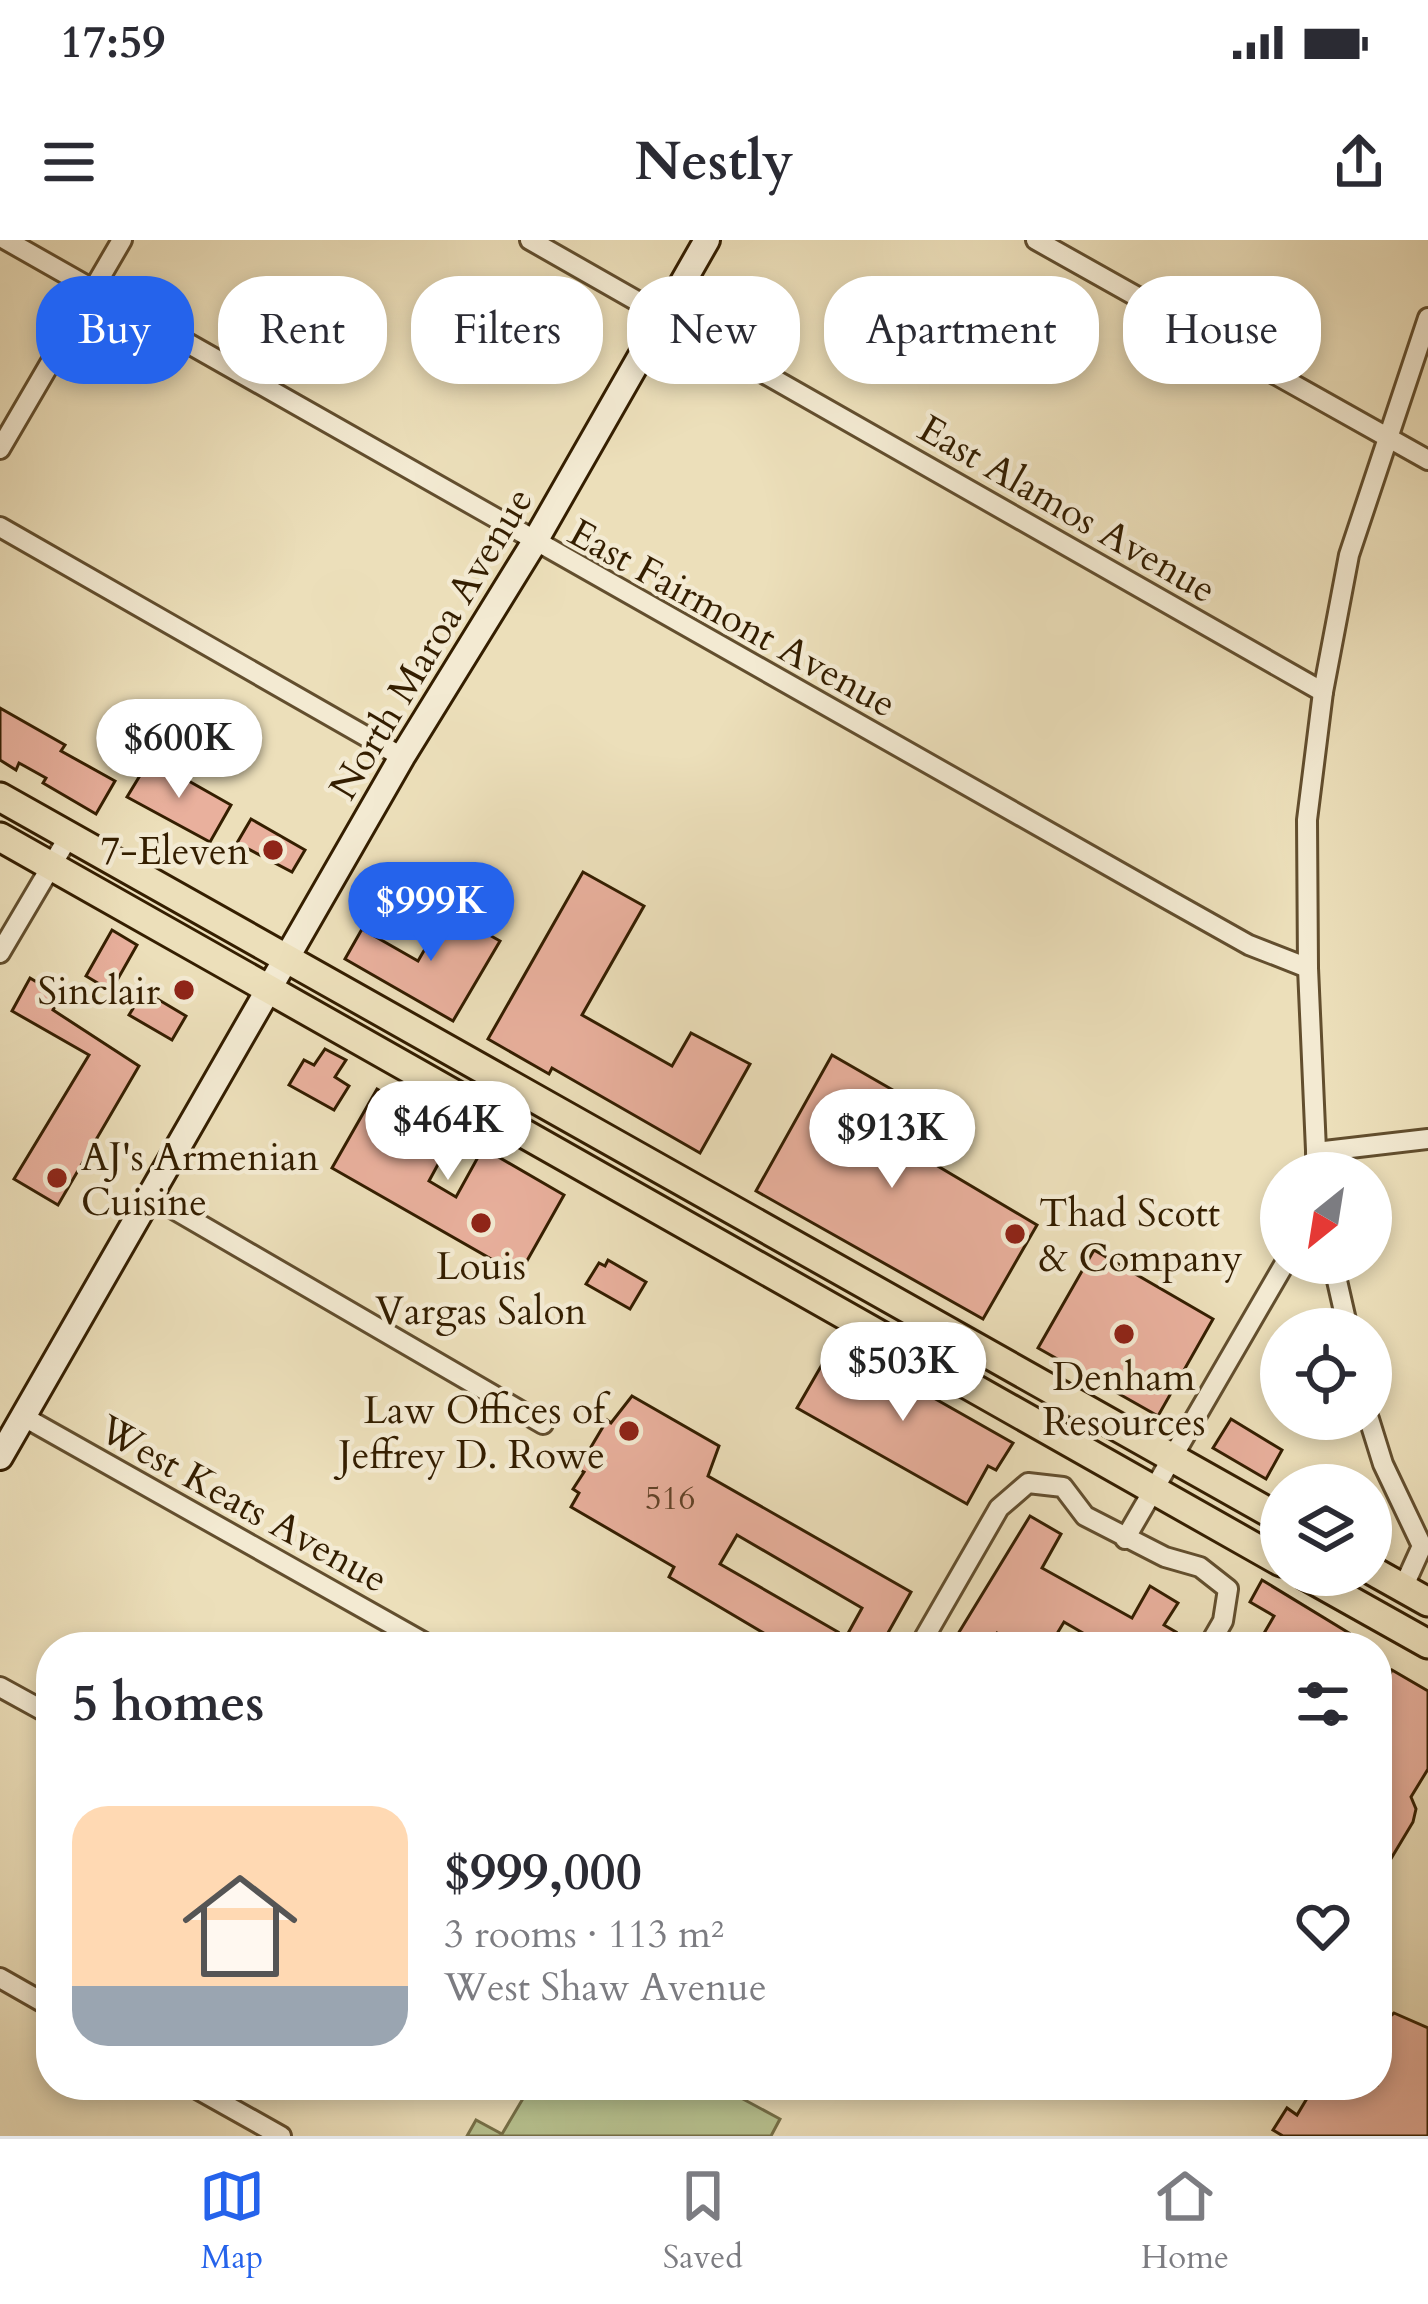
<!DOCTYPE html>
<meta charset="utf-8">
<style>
:root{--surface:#fff;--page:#f7f7f7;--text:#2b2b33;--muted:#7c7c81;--line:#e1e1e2;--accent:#2563eb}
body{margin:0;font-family:Cardo,serif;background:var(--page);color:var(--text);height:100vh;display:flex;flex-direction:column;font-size:45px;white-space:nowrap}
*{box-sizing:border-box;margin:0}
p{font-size:39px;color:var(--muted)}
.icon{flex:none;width:66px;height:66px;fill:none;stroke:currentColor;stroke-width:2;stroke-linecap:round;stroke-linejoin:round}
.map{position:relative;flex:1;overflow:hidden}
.sheet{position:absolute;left:36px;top:1392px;width:1356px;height:468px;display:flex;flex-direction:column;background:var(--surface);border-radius:48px;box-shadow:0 6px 18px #0003}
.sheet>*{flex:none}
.hud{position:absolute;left:36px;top:36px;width:1356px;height:108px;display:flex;gap:24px}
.needle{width:78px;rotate:210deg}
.tools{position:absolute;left:1260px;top:912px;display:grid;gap:24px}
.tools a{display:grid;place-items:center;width:132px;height:132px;border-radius:50%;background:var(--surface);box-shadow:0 6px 18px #0003;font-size:60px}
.price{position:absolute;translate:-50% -102px;padding:0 27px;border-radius:42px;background:#fff;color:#222;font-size:39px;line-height:78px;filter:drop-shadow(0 3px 6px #0008)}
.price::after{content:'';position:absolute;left:50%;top:72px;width:36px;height:27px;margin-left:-18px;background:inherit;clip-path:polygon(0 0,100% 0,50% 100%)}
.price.selected{background:var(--accent);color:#fff}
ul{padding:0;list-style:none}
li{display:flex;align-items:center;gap:36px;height:300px;padding:0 36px}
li+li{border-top:3px solid var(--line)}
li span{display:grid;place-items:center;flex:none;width:336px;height:240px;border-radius:36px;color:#555}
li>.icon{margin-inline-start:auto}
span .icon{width:144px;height:144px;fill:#fffc;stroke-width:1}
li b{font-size:51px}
h2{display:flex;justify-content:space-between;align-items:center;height:144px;padding:0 36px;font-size:51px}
.chip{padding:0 42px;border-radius:48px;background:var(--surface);box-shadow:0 6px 18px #0003;font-size:42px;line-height:108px}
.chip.selected{background:var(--accent);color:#fff}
.status{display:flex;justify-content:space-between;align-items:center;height:84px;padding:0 60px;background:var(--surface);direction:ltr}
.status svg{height:33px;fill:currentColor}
header{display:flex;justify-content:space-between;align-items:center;height:156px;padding:0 36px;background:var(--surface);font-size:54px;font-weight:600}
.tab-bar{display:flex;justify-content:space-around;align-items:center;height:168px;border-top:3px solid var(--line);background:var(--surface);font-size:33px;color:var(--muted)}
.tab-bar a{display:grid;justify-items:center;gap:6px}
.tab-bar .selected{color:var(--accent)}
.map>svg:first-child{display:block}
.green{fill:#b7c290;stroke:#767048;stroke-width:3}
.building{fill:#e9b09d;stroke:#341e00;stroke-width:3}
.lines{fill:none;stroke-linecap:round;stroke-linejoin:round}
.minor-casing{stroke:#624e2e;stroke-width:24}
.secondary-casing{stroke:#341e00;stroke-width:30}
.primary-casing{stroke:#341e00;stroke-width:33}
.minor{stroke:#f3ead2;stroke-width:18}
.secondary{stroke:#f3ead2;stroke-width:24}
.primary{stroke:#ecdfba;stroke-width:27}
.poi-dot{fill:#8f2418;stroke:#f3ead2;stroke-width:4.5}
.labels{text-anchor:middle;stroke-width:9;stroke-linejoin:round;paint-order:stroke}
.number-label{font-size:33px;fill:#614227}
.street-label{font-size:39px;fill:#341e00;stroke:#f3ead2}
.poi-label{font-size:39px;fill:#341e00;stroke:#f3ead2;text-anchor:end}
</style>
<div class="status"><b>17:59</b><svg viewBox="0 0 49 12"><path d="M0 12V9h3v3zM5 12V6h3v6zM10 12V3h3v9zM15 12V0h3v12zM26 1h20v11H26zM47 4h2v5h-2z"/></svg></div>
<header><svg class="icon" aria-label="menu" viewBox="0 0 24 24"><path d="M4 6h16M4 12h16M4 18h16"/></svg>Nestly<svg class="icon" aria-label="share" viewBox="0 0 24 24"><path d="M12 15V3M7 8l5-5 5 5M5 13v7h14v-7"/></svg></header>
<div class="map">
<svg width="1428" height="1896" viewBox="0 0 1428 1896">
<rect width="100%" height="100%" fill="#ecdfba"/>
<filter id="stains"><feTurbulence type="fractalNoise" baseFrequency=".00167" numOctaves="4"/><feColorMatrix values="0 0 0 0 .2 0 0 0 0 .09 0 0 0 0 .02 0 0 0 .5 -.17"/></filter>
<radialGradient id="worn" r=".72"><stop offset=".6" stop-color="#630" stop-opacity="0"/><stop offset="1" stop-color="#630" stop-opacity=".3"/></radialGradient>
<polygon class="green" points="531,1845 717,1845 780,1879 771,1896 467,1896 476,1880 502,1894"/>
<g class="building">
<polygon points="0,468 65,505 61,511 115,541 96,574 43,543 46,538 19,523 16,530 0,520"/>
<polygon points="150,519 231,565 210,602 127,557"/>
<polygon points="251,579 305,610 292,632 237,603"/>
<polygon points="583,632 644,666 582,775 672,826 691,793 750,824 700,913 552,828 549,834 488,799"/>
<polygon points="447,671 500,701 453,781 345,719 362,689 418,721"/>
<polygon points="112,690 137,705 111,751 86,736"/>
<polygon points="30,738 60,756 53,770 139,826 58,965 14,939 89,815 12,771"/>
<polygon points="144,751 186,776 172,800 129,775"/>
<polygon points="325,809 346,820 335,837 349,846 334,870 289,845 304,820 314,825"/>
<polygon points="832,815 931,872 909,909 1037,985 983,1079 756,951"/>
<polygon points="377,849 455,893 429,941 456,957 483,908 564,955 519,1035 332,928"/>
<polygon points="1094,1010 1213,1079 1158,1176 1038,1108"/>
<polygon points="608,1020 646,1042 630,1069 586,1044 599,1023 605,1026"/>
<polygon points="835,1102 1013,1203 996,1230 988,1226 967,1264 797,1168"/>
<polygon points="632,1156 719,1206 708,1236 911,1352 880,1407 864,1407 846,1397 862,1368 737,1295 720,1324 838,1392 829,1407 795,1407 774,1395 772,1398 669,1337 674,1327 571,1267 579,1253 573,1249 584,1232 578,1229 607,1180 611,1183"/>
<polygon points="1231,1179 1282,1210 1266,1239 1213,1208"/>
<polygon points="1371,1258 1388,1292 1382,1303 1371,1297"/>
<polygon points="1030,1276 1061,1294 1042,1328 1132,1378 1150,1346 1178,1363 1164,1385 1176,1392 1167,1407 1107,1407 1064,1382 1049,1407 1022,1407 997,1393 989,1407 950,1407"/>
<polygon points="1262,1340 1349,1393 1341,1407 1256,1407 1274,1376 1250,1362"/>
<polygon points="1392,1430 1428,1451 1428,1529 1411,1557 1416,1569 1413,1582 1377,1642 1377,1457"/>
<polygon points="1394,1773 1428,1788 1428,1896 1283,1896 1273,1890 1287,1868 1297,1875 1315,1845 1377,1845 1377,1787"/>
</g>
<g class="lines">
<defs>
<g id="minor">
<polyline points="6,0 1160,655 1249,705 1308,728"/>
<polyline points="530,0 1323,452"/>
<polyline points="1036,0 1428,220"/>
<polyline points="0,209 122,0"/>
<polyline points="0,287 402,517"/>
<polyline points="0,713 69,596"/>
<polyline points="1316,912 1428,899"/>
<polyline points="1317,933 1308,728 1307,580 1323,452 1349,315 1428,78"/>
<polyline points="151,956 543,1184"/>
<polyline points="1333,1023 1348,1089"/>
<polyline points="24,1177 432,1407"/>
<polyline points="1369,1179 1383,1224 1422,1306 1403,1348"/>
<polyline points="1125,1299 1285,1023"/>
<polyline points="919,1407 999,1268 1028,1243 1063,1247 1085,1276 1165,1317 1200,1327 1228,1349 1223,1381 1208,1407"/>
<polyline points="0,1447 51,1475"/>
<polyline points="0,1738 51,1767"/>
<polyline points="190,1845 281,1896"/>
</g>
<polyline id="secondary" points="0,1217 402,517 534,303 707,0"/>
<g id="primary">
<polyline points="0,557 1281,1279"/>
<polyline points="0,597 1281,1322"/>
<polyline points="1371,1330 1428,1362"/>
<polyline points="1305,1335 1428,1404"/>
</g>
</defs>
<use href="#minor" class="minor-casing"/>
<use href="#secondary" class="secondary-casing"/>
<use href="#primary" class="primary-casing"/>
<use href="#minor" class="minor"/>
<use href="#secondary" class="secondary"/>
<use href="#primary" class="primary"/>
</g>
<g class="poi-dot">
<circle cx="273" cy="610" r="12"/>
<circle cx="184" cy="750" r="12"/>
<circle cx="57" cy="938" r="12"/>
<circle cx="481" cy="983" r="12"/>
<circle cx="1015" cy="994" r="12"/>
<circle cx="1124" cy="1094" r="12"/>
<circle cx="629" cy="1191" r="12"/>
</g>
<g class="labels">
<g class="number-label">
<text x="670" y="1269">516</text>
</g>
<g class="street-label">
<text transform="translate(1068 268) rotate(30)" y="14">East Alamos Avenue</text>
<text transform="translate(733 377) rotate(29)" y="14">East Fairmont Avenue</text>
<text transform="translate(430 403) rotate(-59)" y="14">North Maroa Avenue</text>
<text transform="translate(244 1263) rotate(29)" y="14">West Keats Avenue</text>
</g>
<g class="poi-label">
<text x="249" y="624">7-Eleven</text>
<text x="160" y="764">Sinclair</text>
<text x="81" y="930" text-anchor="start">AJ's Armenian<tspan x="81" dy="45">Cuisine</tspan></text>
<text x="1039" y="986" text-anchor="start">Thad Scott<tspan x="1039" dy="45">&amp; Company</tspan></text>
<text x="481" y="1039" text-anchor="middle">Louis<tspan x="481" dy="45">Vargas Salon</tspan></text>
<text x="1124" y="1150" text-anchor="middle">Denham<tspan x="1124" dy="45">Resources</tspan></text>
<text x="605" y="1183">Law Offices of<tspan x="605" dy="45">Jeffrey D. Rowe</tspan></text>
</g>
</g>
<rect width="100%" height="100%" filter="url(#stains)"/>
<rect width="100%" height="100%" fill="url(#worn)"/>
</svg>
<div class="tools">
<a><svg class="needle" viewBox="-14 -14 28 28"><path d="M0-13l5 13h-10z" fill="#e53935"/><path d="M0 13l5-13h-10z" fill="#7c7c81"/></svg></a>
<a><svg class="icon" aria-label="locate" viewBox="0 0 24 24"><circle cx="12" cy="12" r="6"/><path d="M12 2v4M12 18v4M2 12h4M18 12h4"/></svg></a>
<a><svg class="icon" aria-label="layers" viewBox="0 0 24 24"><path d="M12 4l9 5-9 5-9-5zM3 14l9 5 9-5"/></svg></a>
</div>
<b class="price" style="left:179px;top:561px">$600K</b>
<b class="price selected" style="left:431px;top:724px">$999K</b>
<b class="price" style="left:448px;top:943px">$464K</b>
<b class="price" style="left:892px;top:951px">$913K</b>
<b class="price" style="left:903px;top:1184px">$503K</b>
<div class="hud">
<a class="chip selected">Buy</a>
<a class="chip">Rent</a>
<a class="chip">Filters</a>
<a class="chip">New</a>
<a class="chip">Apartment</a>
<a class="chip">House</a>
</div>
<section class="sheet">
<h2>5 homes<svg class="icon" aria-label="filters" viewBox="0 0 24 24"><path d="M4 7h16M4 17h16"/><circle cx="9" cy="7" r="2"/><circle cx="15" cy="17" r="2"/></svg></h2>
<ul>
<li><span style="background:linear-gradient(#ffd9b3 75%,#9aa5b1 0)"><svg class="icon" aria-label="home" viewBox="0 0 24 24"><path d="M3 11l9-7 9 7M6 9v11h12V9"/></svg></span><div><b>$999,000</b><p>3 rooms · 113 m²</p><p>West Shaw Avenue</p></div><svg class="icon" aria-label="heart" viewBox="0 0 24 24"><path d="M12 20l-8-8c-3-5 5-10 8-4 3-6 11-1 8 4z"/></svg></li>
</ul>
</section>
</div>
<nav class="tab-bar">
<a class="selected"><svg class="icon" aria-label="map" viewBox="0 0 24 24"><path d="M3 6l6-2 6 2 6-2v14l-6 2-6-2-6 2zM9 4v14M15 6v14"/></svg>Map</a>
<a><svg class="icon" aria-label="saved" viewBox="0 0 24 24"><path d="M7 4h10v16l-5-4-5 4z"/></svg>Saved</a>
<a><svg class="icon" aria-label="home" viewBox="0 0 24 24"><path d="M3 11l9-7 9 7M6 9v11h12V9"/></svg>Home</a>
</nav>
